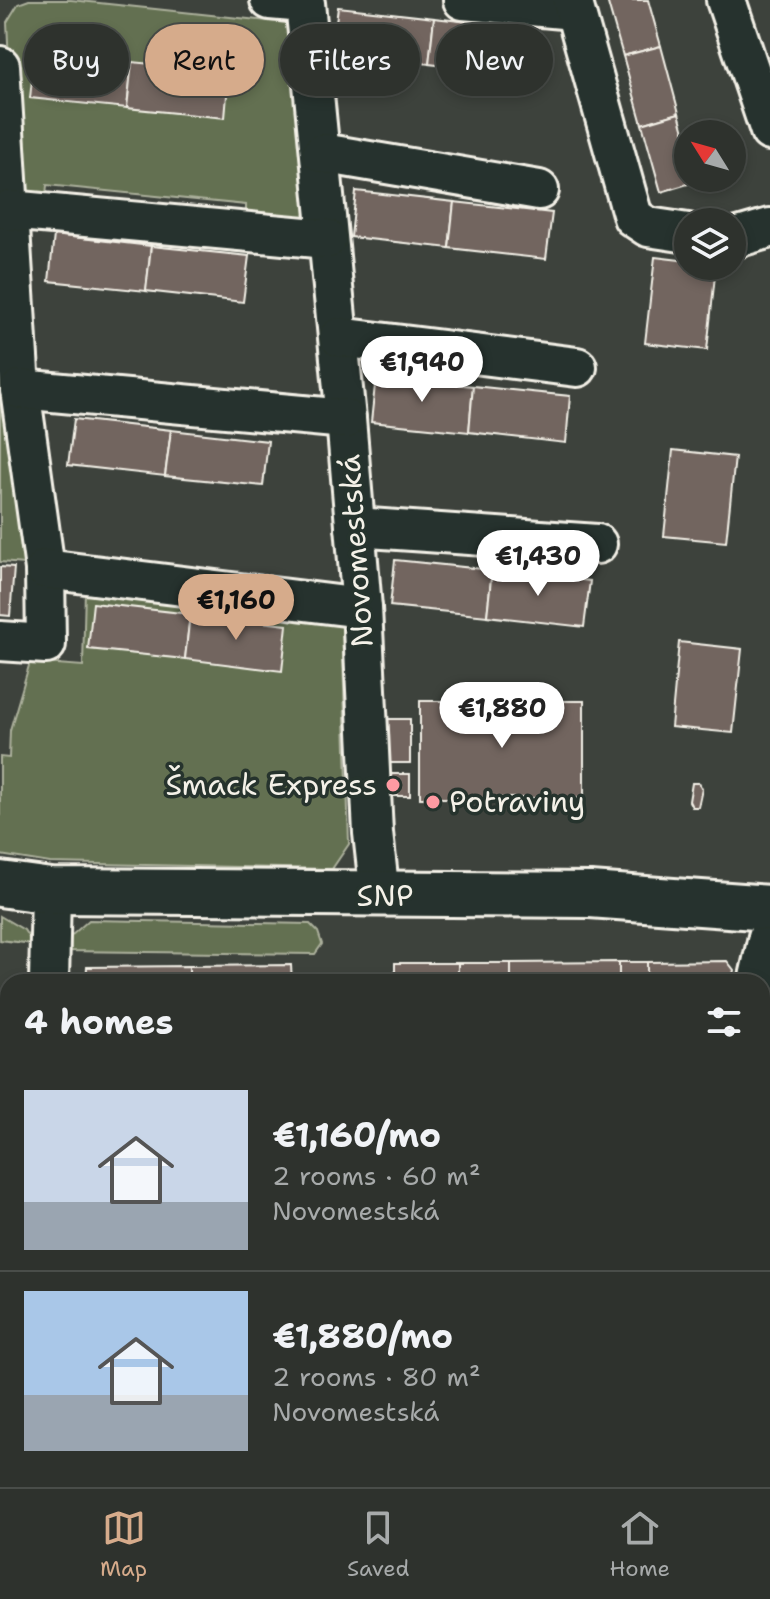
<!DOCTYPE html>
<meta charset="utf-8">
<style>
:root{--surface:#2e322d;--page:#363a35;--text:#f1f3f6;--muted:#a7aaaa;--line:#494d49;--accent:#d6ab8b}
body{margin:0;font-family:"Shantell Sans",sans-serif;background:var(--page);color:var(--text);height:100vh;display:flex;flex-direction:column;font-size:30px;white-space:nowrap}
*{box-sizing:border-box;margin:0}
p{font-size:26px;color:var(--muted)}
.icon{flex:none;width:44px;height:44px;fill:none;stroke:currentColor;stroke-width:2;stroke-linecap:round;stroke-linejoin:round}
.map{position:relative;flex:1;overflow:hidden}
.panel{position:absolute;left:0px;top:974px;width:770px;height:514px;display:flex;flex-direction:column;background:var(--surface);border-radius:24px 24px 0 0;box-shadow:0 4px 12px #0003,0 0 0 2px var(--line)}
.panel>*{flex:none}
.hud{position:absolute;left:24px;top:24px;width:722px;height:72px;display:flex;gap:16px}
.needle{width:52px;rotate:307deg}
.tools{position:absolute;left:674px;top:120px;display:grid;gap:16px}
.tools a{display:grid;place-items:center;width:72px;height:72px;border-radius:50%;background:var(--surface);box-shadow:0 4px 12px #0003,0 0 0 2px var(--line);font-size:40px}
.price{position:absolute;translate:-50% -68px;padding:0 18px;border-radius:28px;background:#fff;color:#222;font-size:26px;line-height:52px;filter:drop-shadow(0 2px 4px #0008)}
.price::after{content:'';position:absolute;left:50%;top:48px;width:24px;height:18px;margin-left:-12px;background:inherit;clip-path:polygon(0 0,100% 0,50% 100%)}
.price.active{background:var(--accent);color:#111}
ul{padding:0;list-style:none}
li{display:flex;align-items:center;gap:24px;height:200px;padding:0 24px}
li+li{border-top:2px solid var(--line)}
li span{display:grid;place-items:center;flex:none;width:224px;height:160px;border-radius:0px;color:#555}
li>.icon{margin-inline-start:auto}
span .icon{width:96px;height:96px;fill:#fffc;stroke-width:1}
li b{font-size:34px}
h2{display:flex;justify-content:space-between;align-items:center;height:96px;padding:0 24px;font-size:34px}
.tag{padding:0 28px;border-radius:36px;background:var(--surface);box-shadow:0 4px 12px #0003,0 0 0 2px var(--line);font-size:28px;line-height:72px}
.tag.active{background:var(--accent);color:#111}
.menu{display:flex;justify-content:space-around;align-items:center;height:112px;border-top:2px solid var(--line);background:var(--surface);font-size:22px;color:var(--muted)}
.menu a{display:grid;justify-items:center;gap:4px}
.menu .active{color:var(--accent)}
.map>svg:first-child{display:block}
.green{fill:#637051;stroke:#acb09c;stroke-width:2}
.building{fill:#72655f;stroke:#f4f1e8;stroke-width:2}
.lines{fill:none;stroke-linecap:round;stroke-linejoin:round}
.minor-casing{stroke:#f4f1e8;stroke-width:44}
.major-casing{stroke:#f4f1e8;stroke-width:50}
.minor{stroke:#26332d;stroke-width:38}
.major{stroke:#26332d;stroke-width:44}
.poi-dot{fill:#ff9aa2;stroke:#26332d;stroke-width:3}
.labels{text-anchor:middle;stroke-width:7;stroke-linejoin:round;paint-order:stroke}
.street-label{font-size:30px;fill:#f4f1e8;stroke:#26332d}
.poi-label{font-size:30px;fill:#f4f1e8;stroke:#26332d;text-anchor:end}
</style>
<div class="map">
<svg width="770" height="1487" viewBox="0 0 770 1487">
<rect width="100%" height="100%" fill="#3d423c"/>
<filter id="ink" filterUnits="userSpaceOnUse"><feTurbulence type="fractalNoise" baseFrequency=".0125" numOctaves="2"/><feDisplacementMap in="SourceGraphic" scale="16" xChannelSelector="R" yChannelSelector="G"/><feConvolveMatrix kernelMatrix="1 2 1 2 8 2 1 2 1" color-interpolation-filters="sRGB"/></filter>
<g filter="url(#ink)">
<g class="green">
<polygon points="29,0 71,0 287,23 300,41 312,223 246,220 246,205 47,185 45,206 16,201 7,22 18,4"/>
<polygon points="0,199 24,564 0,562"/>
<polygon points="85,589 342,624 349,844 332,869 50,863 0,855 0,757 9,758 10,730 30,662 83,666"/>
<polygon points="0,916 24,930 33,944 0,940"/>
<polygon points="89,920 310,924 318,932 322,944 315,954 64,951 72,935"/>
</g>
<g class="building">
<polygon points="607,0 648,0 661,46 623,56"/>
<polygon points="338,7 434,18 429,64 332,52"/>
<polygon points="434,18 531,29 526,75 429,64"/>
<polygon points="661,46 679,113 642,124 623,56"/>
<polygon points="35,52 132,62 127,108 30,98"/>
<polygon points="132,62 229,72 225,118 127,108"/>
<polygon points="679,113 688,146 688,178 698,181 661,192 642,124"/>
<polygon points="356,191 454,202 449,248 351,237"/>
<polygon points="454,202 552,213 546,259 449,248"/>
<polygon points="54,235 151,246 146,291 49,281"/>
<polygon points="151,246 249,256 243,302 146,291"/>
<polygon points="655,257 688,261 688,266 716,266 707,350 645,343"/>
<polygon points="376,376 473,386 469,432 371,422"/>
<polygon points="473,386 570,396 566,443 469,432"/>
<polygon points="74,419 171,430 165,476 68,465"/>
<polygon points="171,430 268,441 263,486 165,476"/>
<polygon points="673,450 735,457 726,542 664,536"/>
<polygon points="395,560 492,570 487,616 390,606"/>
<polygon points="0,567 14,568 10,616 0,615"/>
<polygon points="492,570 590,581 584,627 487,616"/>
<polygon points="93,603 190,614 185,659 88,649"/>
<polygon points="190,614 287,625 282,671 185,659"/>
<polygon points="679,642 742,649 733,733 671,727"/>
<rect x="420" y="701" width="164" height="97"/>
<rect x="387" y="719" width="23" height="44"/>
<rect x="386" y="774" width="24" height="22"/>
<polygon points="692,783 699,783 702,789 698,807 692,807 689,801"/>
<polygon points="727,961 734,970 731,982 647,982 647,962"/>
<rect x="619" y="962" width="28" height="20"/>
<polygon points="619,962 619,982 511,982 511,963"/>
<rect x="395" y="963" width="63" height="19"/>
<rect x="458" y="963" width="53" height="19"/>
<polygon points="291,965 292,982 189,982 189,966"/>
<polygon points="189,966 189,982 86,982 87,967"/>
<polygon points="764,1080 770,1081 770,1149 762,1147"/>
<polygon points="762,1147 770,1149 770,1238 762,1236"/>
<polygon points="762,1236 770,1238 764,1287 762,1287"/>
<polygon points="762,1306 770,1307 770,1350 765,1374 768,1383 762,1390"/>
<polygon points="0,1419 5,1430 6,1452 0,1455"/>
<polygon points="762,1426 770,1428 770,1480 762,1479"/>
<polygon points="106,1480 150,1480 154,1487 109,1487"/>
<polygon points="575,1480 610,1480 608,1487 573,1487"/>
</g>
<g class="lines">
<defs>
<g id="minor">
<polyline points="270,0 305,3 346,419 362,608 373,833 380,896"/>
<polyline points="463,0 574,10"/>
<polyline points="572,0 633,217 648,227 688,233"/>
<polyline points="726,0 770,131"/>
<polyline points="0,66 20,389 45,569 46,644 0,641"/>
<polyline points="322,153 539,190"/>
<polyline points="9,210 327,239"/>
<polyline points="732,239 770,228"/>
<polyline points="339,337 577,367"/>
<polyline points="20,389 346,419"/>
<polyline points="355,527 597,544"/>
<polyline points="45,569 362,608"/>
<polyline points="49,982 51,891"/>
<polyline points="758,982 768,937"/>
<polyline points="42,1480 43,1487"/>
<polyline points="406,1487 421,1480"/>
<polyline points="644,1487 646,1480"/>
</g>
<polyline id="major" points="0,884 51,891 590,895 770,908"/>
</defs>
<use href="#minor" class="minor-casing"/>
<use href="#major" class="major-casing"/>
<use href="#minor" class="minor"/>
<use href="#major" class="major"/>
</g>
</g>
<g class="poi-dot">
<circle cx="393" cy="785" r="8"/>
<circle cx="433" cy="802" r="8"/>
</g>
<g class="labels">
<g class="street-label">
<text transform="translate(356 551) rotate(-94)" y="10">Novomestská</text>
<text x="385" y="906">SNP</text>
</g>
<g class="poi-label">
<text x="377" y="795">Šmack Express</text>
<text x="449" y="812" text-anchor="start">Potraviny</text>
</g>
</g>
</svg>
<div class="tools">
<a><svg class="needle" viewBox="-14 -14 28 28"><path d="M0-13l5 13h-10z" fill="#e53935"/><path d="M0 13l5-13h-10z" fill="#a7aaaa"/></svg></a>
<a><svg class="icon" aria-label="layers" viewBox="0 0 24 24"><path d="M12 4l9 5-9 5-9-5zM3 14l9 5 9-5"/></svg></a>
</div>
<b class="price" style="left:422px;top:404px">€1,940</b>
<b class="price" style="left:538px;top:598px">€1,430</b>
<b class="price active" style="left:236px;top:642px">€1,160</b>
<b class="price" style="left:502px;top:750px">€1,880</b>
<div class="hud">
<a class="tag">Buy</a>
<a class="tag active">Rent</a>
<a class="tag">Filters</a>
<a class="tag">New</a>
</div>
<section class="panel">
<h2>4 homes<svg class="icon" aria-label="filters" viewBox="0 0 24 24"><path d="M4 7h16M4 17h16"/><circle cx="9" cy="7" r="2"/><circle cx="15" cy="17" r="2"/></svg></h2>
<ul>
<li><span style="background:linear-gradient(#c9d6e8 70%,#9aa5b1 0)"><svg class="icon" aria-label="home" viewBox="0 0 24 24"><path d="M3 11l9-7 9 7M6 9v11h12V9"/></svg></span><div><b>€1,160/mo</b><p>2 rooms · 60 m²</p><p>Novomestská</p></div></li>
<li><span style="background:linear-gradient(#a9c7e8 65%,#9aa5b1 0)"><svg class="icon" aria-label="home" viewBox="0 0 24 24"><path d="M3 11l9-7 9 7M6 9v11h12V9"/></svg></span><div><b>€1,880/mo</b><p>2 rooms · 80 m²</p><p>Novomestská</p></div></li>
</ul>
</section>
</div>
<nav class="menu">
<a class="active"><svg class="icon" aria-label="map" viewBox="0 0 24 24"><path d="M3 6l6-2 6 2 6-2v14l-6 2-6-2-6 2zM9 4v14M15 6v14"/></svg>Map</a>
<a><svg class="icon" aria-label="saved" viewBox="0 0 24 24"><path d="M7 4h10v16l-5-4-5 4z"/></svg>Saved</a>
<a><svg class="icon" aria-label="home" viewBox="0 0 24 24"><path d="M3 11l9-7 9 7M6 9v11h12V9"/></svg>Home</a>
</nav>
